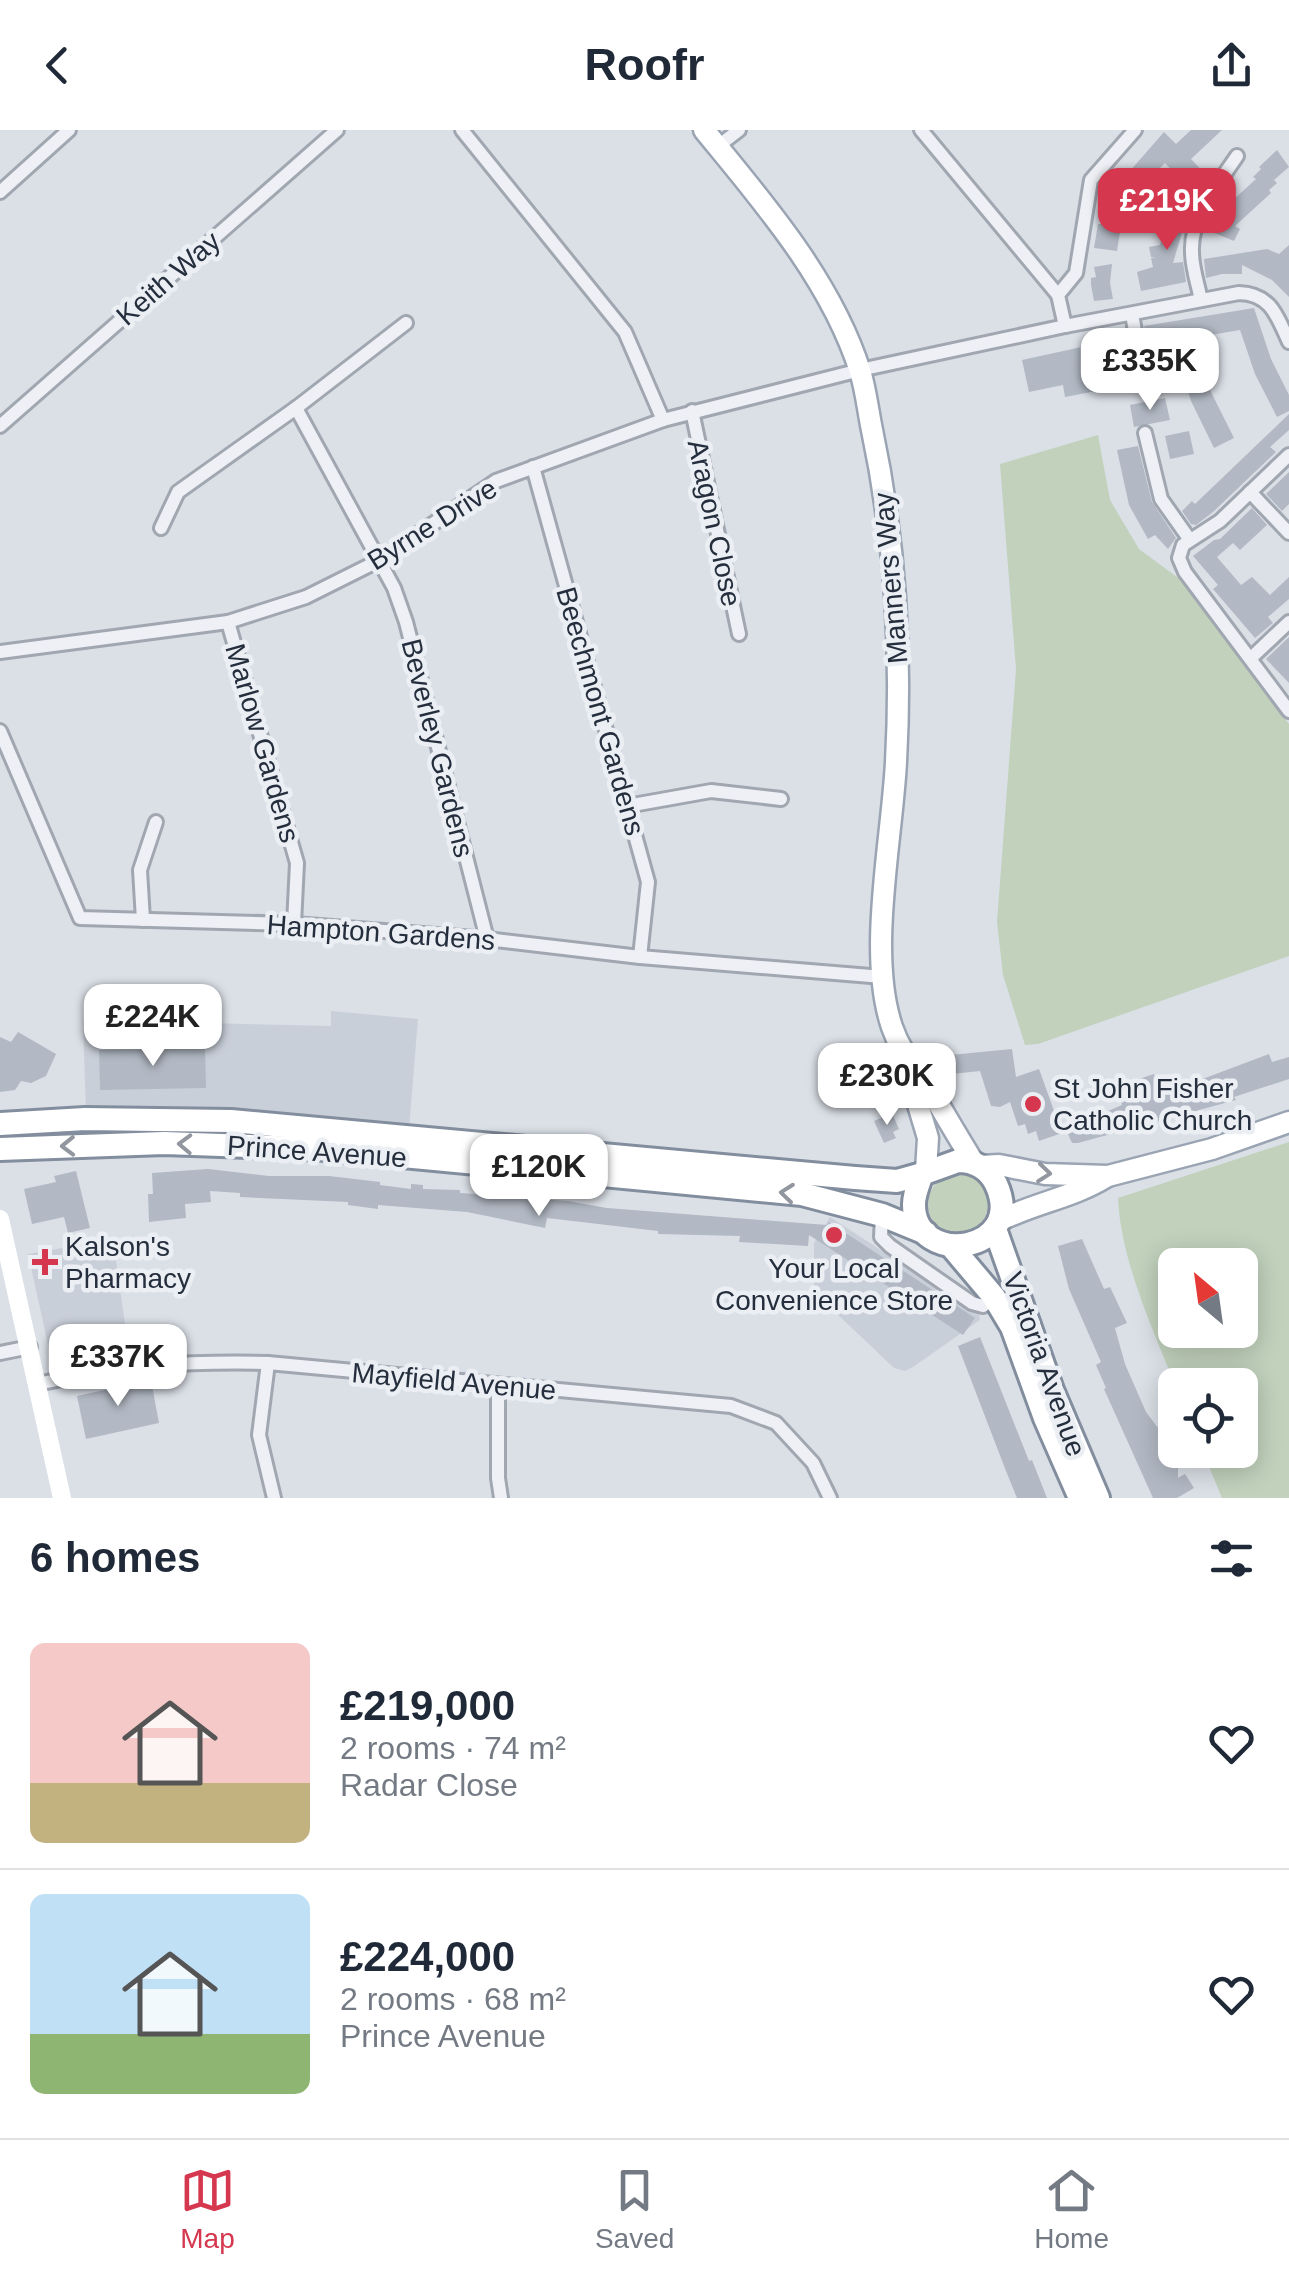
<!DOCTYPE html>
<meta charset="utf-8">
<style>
:root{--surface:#fff;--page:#f2f2f3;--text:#1f2937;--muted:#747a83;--line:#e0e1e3;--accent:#d5374f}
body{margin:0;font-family:Arial,sans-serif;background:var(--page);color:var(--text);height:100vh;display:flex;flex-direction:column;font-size:38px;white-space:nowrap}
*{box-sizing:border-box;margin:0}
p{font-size:32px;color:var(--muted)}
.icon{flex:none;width:55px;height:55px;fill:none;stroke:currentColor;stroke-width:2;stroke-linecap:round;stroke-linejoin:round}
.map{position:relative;height:1368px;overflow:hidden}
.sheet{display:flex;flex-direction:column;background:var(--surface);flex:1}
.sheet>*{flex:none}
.needle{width:65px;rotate:331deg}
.fabs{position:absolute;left:1158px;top:1118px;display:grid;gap:20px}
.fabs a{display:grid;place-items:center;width:100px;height:100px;border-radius:15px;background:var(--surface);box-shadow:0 5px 25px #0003;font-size:50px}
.price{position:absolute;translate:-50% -85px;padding:0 22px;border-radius:20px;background:#fff;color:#222;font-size:32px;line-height:65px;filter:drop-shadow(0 2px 5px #0008)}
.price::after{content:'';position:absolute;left:50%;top:60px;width:30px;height:22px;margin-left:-15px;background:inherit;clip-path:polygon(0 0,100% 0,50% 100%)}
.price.active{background:var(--accent);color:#fff}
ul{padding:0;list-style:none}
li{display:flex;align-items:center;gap:30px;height:250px;padding:0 30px}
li+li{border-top:2px solid var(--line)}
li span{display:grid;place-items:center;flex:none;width:280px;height:200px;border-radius:15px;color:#555}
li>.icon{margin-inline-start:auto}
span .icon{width:120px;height:120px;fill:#fffc;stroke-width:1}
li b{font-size:42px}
h2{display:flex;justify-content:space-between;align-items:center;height:120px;padding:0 30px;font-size:42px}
header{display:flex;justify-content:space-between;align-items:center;height:130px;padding:0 30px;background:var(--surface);font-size:45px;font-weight:700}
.menu{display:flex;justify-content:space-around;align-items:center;height:140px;border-top:2px solid var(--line);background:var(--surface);font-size:28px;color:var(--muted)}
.menu a{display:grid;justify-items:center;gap:5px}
.menu .active{color:var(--accent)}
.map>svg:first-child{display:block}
.built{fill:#c9cfd9}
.green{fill:#c1d1bc;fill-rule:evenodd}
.building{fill:#b2b9c4}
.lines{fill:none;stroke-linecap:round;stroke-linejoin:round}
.street-casing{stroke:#a1a7b1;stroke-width:18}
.primary-casing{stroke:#9aa4b3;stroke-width:25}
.highway-casing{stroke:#828d9e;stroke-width:28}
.street{stroke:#eef0f5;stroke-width:12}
.secondary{stroke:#fff;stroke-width:18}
.primary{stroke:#fff;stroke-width:20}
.highway{stroke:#fff;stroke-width:22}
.oneway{stroke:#92969e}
.poi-dot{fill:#d5374f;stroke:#ebeff4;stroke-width:4}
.labels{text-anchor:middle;stroke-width:9;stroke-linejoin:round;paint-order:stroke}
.street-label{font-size:28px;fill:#252e3d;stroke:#ebeff4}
.poi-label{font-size:28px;fill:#252e3d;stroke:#ebeff4;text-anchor:start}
</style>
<header><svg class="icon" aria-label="back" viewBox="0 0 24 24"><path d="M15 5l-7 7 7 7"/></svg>Roofr<svg class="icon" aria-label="share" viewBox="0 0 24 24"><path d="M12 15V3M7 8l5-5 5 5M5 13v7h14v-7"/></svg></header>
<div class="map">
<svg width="1289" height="1368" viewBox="0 0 1289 1368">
<rect width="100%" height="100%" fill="#dbe0e7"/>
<g class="built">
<polygon points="331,881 418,889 409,999 86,984 83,890 331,896"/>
<polygon points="830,1087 979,1184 980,1190 913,1237 905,1241 894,1238 814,1162 814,1113"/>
<polygon points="113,1109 129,1222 53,1237 28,1124"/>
</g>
<g class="green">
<polygon points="1098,305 1110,370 1139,419 1181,450 1289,594 1289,826 1038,914 1025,915 1003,845 997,792 1016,539 1000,334"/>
<path d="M1289,1012V1368H1222L1202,1320H1240V1255H1175C1152,1197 1121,1131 1118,1068ZM1175,1135H1240V1200H1175Z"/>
<circle cx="958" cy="1074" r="30"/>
</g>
<g class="building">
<polygon points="1191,0 1222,0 1191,29 1208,47 1193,62 1165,33 1120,78 1106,64 1113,58 1110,56 1128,38 1130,41 1164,2 1176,14"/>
<polygon points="1277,20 1289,37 1274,50 1277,53 1269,60 1271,63 1235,96 1240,99 1234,111 1212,102 1228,68 1233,70 1256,49 1253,47 1261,39 1259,37"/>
<polygon points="1177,69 1190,75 1173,133 1183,132 1186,152 1141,161 1137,142 1153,137 1151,128 1156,127 1151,127 1149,117 1160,115 1166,90"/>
<polygon points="1103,86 1122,89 1117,121 1094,118 1098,94 1102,94"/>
<polygon points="1289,115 1289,167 1272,150 1242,135 1242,144 1222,144 1206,148 1204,129 1267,119 1279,124"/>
<polygon points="1112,134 1110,153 1113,169 1094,171 1091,155 1091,148 1096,147 1094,137"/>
<polygon points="1254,178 1271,229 1289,265 1289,281 1277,287 1255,244 1240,200 1193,208 1210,260 1234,308 1214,318 1191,271 1173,212 1148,217 1144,196"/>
<polygon points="1125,201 1128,221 1111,224 1107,204"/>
<polygon points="1086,216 1088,230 1100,230 1107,259 1065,267 1063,255 1029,262 1022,230"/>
<polygon points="1165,268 1170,290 1134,297 1130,275"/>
<polygon points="1289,284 1289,300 1270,317 1276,322 1213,382 1196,395 1191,394 1182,381 1192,371 1195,374"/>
<polygon points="1189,301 1194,324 1170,329 1165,306"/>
<polygon points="1138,316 1152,372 1176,408 1168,419 1155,405 1148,409 1129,375 1117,320"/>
<polygon points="1289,342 1289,374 1282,381 1266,364"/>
<polygon points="1252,378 1267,395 1240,420 1233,413 1217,427 1241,455 1252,447 1270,465 1289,447 1289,469 1268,487 1273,493 1255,508 1213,459 1218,455 1193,426 1214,410 1220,409"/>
<polygon points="1289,507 1289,553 1266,529"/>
<polygon points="18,902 56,924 46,946 31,953 21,951 15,960 0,962 0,907 11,912"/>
<polygon points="205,918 206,958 100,960 99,920"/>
<polygon points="1012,919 1016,947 1039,939 1062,1003 1039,1011 1036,1001 1028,1004 1025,994 1018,996 1010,972 1000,977 991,976 980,941 952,944 950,925"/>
<polygon points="1269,924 1272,932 1289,927 1289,949 1234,967 1236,970 1078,1013 1072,1013 1064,995 1108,981 1122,975 1121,971 1143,964 1139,949 1154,944 1160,965"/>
<polygon points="892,983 899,999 893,1002 896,1008 884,1013 874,991"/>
<polygon points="208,1039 269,1046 329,1046 380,1052 380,1055 411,1059 411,1054 423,1055 423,1059 460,1060 460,1063 568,1071 607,1078 827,1095 829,1092 975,1188 963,1205 809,1105 808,1116 739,1112 740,1106 658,1104 658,1101 547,1088 545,1098 467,1082 378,1075 378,1079 348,1075 348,1072 240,1067 240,1063 210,1061 211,1072 185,1074 186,1088 149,1092 148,1064 153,1064 152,1043"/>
<polygon points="76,1041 90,1098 68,1103 64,1087 32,1094 24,1059 56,1052 54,1046"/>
<polygon points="1082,1109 1104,1159 1110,1157 1127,1193 1115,1198 1125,1234 1146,1282 1158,1298 1166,1299 1162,1312 1178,1327 1178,1348 1185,1344 1194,1358 1177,1368 1153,1368 1104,1259 1106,1258 1096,1235 1101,1232 1069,1159 1058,1116"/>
<polygon points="980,1207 1029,1331 1032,1330 1047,1368 1017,1368 1006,1341 958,1216"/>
<polygon points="151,1250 159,1293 86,1309 77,1266"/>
</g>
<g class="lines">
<defs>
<g id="street">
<polyline points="462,0 625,202 663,290"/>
<polyline points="921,0 1058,165"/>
<polyline points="717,17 739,0"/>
<polyline points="0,62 69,0"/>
<path d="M1201,170C1198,155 1192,138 1192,122C1190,87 1219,53 1237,26"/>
<polyline points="1132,184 1143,247"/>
<path d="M1065,196L1239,163C1271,164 1277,186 1289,212"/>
<polyline points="296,278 394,458 406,492 487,809"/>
<polyline points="692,281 739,504"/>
<polyline points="0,296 337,0"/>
<polyline points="1145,303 1161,369 1190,410"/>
<polyline points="1289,325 1220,391 1183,415 1179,428 1185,442 1289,581"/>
<polyline points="533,337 648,752 640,827"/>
<polyline points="1250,362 1289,403"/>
<polyline points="161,398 178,362 296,278 406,193"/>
<polyline points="228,492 297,733 294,794"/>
<polyline points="0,522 228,492 306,467 378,431 496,351 663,290 860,240 1065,196 1058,165 1076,143 1091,50 1135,0"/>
<polyline points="1251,528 1289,492"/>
<polyline points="0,601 80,788 294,794 487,809 640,827 883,847"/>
<polyline points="627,676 711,661 781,669"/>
<polyline points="143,790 140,740 156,692"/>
<polyline points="882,1085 881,1107 890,1116 972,1173 983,1176 994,1167"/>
<polyline points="0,1223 30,1217"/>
<polyline points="268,1233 259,1305 274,1368"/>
<path d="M37,1254C120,1236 183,1231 268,1233L731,1276L776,1293L813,1333L830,1368"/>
<polyline points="498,1256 498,1348 501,1368"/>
</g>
<g id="primary">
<path d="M704,0C763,72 831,150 860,241C866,260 868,281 872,300C895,409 902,522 896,632C892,710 867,824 892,897C901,924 917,939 931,961C945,985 959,1009 974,1033"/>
<polyline points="912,939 913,958 928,1008 926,1041"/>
<polyline points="980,1036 999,1035 1045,1044 1108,1046 1212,1019 1289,992"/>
<path d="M999,1091C1034,1073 1072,1068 1106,1047"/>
</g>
<g id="highway">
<polyline points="0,994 85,989 231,991 855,1048 897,1051 922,1044"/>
<polyline points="0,1019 164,1013 329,1019 802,1064 882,1085 926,1103"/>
<path d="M958,1031C975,1031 988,1038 996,1054C1028,1123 913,1139 914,1074C914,1064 919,1053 922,1044Z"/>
<polyline points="995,1099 1052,1260 1098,1368"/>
<polyline points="951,1116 994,1167 1012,1197 1045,1288 1080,1368"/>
</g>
</defs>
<use href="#street" class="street-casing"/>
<use href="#primary" class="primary-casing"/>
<use href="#highway" class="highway-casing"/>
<use href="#street" class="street"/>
<polyline class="secondary" points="0,1089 62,1368"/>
<use href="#primary" class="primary"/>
<use href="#highway" class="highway"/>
</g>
<defs><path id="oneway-chevron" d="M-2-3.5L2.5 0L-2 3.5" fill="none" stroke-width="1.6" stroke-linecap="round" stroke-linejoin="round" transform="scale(2.5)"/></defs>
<g class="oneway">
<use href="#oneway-chevron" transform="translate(185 1014) rotate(-178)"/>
<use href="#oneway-chevron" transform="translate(68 1016) rotate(179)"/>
<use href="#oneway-chevron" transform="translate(1044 1043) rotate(6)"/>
<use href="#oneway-chevron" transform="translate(787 1063) rotate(-174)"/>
</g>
<g class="poi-dot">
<circle cx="1033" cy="974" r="10"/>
<circle cx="834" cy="1105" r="10"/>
<path d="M40 1117h10v10h10v10h-10v10h-10v-10h-10v-10h10z"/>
</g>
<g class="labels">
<g class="street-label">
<text transform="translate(168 148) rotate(-41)" y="10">Keith Way</text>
<text transform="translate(715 393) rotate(78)" y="10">Aragon Close</text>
<text transform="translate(432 394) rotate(-32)" y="10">Byrne Drive</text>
<text transform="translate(890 448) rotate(-95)" y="10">Manners Way</text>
<text transform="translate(601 581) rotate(74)" y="10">Beechmont Gardens</text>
<text transform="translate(263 613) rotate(74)" y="10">Marlow Gardens</text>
<text transform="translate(438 618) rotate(76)" y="10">Beverley Gardens</text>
<text transform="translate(381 802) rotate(4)" y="10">Hampton Gardens</text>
<text transform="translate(317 1021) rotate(4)" y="10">Prince Avenue</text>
<text transform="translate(1045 1234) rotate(70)" y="10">Victoria Avenue</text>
<text transform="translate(454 1251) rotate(5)" y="10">Mayfield Avenue</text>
</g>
<g class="poi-label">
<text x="1053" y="968">St John Fisher<tspan x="1053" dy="32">Catholic Church</tspan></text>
<text x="65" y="1126">Kalson's<tspan x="65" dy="32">Pharmacy</tspan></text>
<text x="834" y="1148" text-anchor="middle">Your Local<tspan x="834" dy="32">Convenience Store</tspan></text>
</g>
</g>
</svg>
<div class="fabs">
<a><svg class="needle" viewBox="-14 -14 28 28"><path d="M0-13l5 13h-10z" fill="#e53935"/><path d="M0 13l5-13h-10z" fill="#747a83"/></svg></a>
<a><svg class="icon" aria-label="locate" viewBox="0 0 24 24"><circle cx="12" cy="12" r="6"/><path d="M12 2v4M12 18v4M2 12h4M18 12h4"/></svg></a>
</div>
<b class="price active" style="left:1167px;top:123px">£219K</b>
<b class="price" style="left:1150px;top:283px">£335K</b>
<b class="price" style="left:153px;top:939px">£224K</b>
<b class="price" style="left:887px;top:998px">£230K</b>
<b class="price" style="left:539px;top:1089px">£120K</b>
<b class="price" style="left:118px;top:1279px">£337K</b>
</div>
<section class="sheet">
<h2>6 homes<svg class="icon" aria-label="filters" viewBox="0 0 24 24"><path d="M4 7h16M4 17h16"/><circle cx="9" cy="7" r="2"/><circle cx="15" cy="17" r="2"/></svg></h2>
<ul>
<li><span style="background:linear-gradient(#f6c9c9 70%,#c2b280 0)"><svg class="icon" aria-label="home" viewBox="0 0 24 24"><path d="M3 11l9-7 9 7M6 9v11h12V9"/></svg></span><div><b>£219,000</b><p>2 rooms · 74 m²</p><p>Radar Close</p></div><svg class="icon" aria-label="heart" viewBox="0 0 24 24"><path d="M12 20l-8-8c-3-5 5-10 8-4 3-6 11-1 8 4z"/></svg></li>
<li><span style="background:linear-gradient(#bfe0f5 70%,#8fb573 0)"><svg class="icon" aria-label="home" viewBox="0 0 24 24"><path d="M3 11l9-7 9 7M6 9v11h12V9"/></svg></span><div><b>£224,000</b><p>2 rooms · 68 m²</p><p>Prince Avenue</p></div><svg class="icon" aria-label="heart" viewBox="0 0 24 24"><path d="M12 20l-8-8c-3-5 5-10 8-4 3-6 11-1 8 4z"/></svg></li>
</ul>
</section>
<nav class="menu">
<a class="active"><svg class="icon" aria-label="map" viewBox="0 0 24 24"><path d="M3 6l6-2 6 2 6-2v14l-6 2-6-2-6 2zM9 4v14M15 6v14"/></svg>Map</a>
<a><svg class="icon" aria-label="saved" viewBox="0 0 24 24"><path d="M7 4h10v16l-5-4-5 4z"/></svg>Saved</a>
<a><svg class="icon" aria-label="home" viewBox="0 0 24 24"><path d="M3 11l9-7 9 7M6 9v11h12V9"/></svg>Home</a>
</nav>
